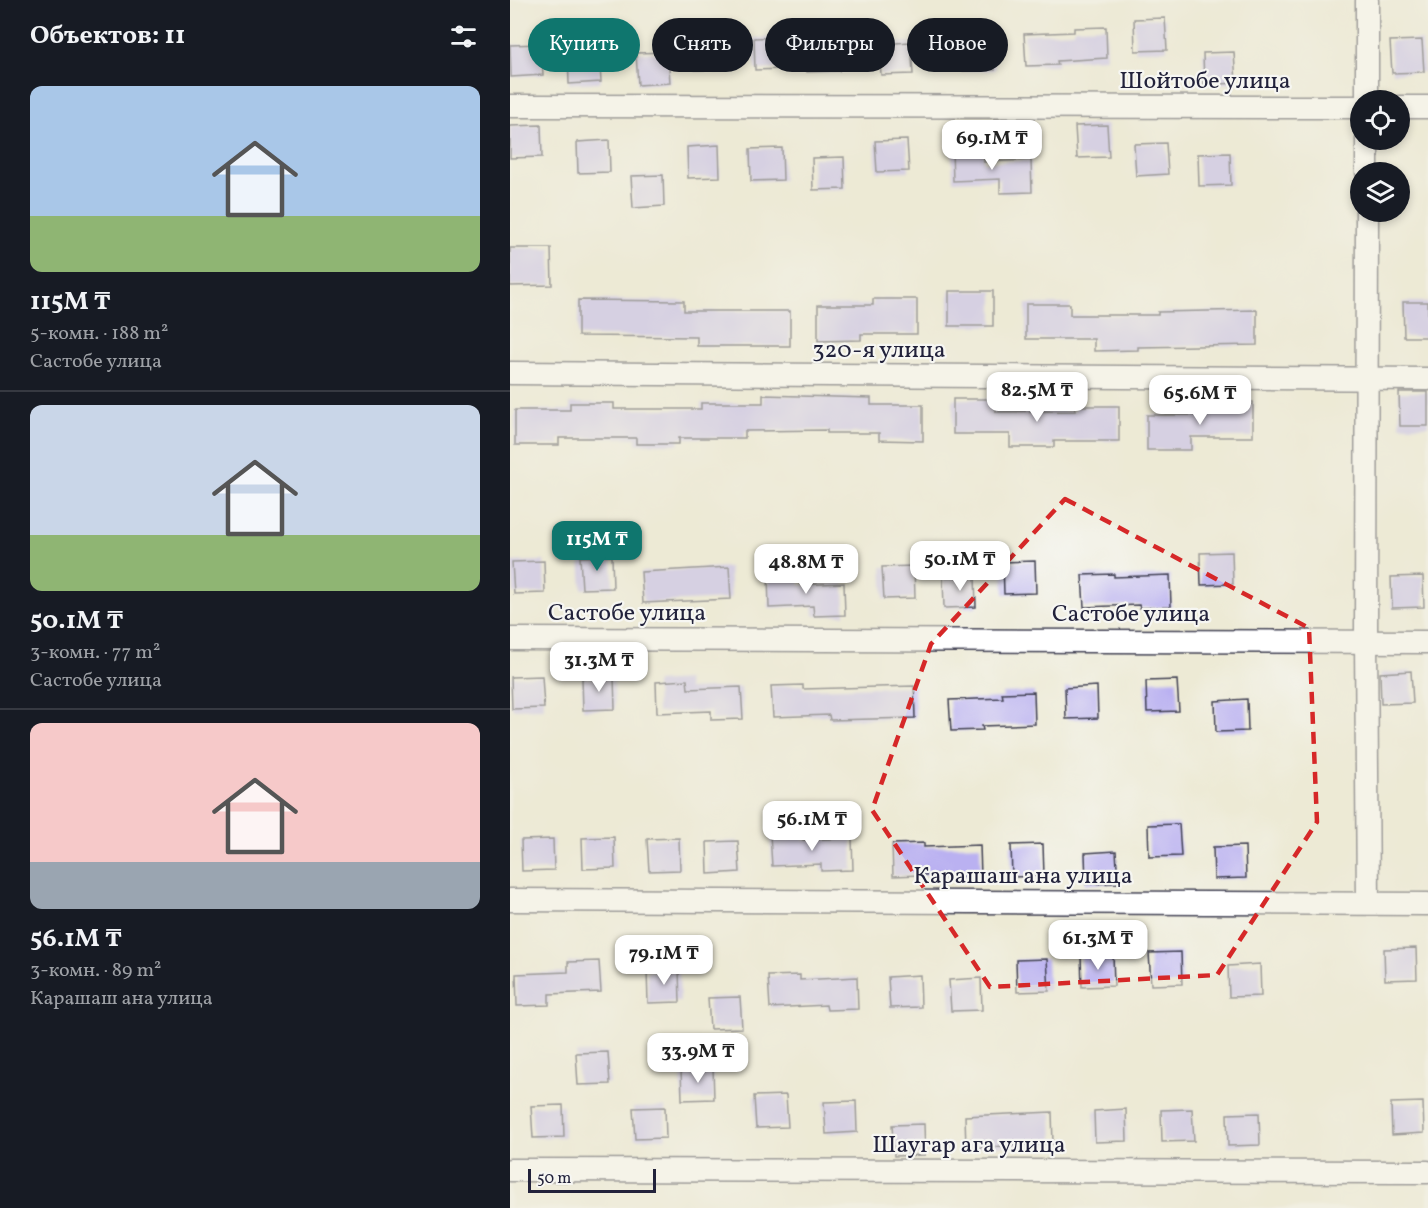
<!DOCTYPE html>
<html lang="ru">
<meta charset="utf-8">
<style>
:root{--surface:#171b24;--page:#242831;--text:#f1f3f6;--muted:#9ea1a6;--line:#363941;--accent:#0f766e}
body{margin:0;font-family:Vollkorn,serif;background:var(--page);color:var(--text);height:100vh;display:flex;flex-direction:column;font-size:22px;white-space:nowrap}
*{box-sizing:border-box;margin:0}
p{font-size:20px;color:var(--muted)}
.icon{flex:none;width:33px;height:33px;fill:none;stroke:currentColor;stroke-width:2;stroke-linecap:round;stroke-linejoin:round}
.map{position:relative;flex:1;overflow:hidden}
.sheet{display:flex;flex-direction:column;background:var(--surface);width:510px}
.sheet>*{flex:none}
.hud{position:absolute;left:18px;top:18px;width:570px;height:54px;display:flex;gap:12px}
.fabs{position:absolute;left:840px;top:90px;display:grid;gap:12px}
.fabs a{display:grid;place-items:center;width:60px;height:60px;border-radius:50%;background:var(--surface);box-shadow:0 3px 9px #0003;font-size:30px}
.scale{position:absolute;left:18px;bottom:15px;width:128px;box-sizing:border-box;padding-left:6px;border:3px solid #22223b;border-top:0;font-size:16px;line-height:21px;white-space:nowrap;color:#22223b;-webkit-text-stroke:4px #f6f6f2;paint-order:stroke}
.price{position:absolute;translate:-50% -51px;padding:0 14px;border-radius:12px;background:#fff;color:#222;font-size:20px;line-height:39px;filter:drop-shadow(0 2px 3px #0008)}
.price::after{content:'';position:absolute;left:50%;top:36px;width:18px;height:14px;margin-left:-9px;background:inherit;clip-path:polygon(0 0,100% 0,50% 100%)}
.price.on{background:var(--accent);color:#fff}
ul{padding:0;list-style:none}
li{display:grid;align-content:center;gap:12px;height:318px;padding:0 30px}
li+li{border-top:2px solid var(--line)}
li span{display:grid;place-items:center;height:186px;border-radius:12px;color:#555}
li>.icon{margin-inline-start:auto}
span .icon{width:108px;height:108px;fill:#fffc;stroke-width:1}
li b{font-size:26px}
h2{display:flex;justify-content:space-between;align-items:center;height:72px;padding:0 30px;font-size:26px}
.tag{padding:0 21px;border-radius:27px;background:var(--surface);box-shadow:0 3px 9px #0003;font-size:21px;line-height:54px}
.tag.on{background:var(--accent);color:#fff}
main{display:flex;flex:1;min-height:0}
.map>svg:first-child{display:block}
.building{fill:#bab1f1}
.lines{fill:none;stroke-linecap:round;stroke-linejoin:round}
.minor-casing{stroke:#404052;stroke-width:25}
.minor{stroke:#fff;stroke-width:22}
.marked{fill:none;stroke:#d62828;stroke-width:4.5;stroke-dasharray:12 8;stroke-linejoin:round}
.labels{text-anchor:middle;stroke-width:4.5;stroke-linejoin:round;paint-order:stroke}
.street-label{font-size:24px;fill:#22223b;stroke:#f6f6f2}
</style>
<main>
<section class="sheet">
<h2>Объектов: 11<svg class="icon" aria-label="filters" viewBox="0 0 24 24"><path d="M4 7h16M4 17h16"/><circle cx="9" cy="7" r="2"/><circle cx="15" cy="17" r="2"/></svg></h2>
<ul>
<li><span style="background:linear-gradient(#a9c7e8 70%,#8fb573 0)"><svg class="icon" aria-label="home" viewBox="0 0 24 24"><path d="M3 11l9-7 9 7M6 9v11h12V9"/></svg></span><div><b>115M ₸</b><p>5-комн. · 188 m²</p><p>Састобе улица</p></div></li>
<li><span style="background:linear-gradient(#c9d6e8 70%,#8fb573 0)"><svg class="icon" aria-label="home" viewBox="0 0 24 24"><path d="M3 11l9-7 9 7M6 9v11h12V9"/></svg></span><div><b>50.1M ₸</b><p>3-комн. · 77 m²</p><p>Састобе улица</p></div></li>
<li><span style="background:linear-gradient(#f6c9c9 75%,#9aa5b1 0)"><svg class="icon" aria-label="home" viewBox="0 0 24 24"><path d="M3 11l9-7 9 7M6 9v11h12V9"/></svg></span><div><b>56.1M ₸</b><p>3-комн. · 89 m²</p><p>Карашаш ана улица</p></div></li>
</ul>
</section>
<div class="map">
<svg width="918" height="1208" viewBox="0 0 918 1208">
<rect width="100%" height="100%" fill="#f6f6f2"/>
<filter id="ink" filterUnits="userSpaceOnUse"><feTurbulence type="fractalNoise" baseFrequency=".0167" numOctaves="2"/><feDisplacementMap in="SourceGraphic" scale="12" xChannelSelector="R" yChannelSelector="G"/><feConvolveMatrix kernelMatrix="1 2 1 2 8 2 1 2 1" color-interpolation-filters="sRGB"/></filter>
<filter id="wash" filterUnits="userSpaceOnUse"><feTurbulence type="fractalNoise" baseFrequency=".008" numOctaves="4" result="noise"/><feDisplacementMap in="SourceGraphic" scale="24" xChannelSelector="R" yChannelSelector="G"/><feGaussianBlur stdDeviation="1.35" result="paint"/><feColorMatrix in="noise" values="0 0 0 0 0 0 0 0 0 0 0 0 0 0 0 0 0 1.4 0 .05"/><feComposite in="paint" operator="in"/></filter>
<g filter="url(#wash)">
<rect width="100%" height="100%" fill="#edead5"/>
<g id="blocks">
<g class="building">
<polygon points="655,18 657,50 625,51 624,19"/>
<polygon points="596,27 597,58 547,61 548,65 516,66 514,34 564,32 564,28"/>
<polygon points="276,37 276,41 328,39 329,71 297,72 297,68 245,70 244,38"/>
<polygon points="216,38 217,69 185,70 184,39"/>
<polygon points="484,39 485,70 453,71 452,40"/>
<polygon points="912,40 914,72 882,73 880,41"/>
<polygon points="401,42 403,74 371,75 369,44"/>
<polygon points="31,44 33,75 1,77 0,45"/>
<polygon points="89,51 91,82 59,84 58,52"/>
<polygon points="158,52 160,83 128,85 126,53"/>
<polygon points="724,52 726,83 694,85 693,53"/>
<polygon points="31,125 32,157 0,158 0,126"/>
<polygon points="597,125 599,157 567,158 565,126"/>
<polygon points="99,140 100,172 68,173 67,142"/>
<polygon points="397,140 399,171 367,172 365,141"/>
<polygon points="656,143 658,174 626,176 624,144"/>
<polygon points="209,145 210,177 178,178 177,147"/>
<polygon points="272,148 273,180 241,181 240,149"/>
<polygon points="474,148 474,162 521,160 522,192 490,193 490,179 443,181 442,149"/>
<polygon points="720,153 721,185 689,186 688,154"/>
<polygon points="334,157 335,189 303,190 302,158"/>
<polygon points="153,175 154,206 123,208 121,176"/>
<polygon points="0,248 41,248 42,285 0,286"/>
<rect x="439" y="291" width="44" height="35"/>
<polygon points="363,299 407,299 407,334 351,334 351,340 308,341 308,305 363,305"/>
<polygon points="68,300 174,301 174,311 280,311 280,346 187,346 187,337 68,336"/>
<polygon points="893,302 918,302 918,337 894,337"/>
<polygon points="516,304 560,304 560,315 648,315 648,312 747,310 747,345 628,347 628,350 584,351 584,339 516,339"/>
<polygon points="889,392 918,392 918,426 890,426"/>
<polygon points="253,395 361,398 361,405 413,405 413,441 369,440 369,433 317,433 317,430 235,431 235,438 169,438 169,444 126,444 126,438 49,438 49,445 5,445 5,410 60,410 60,403 104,403 104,409 191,409 191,403 253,403"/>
<polygon points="443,399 486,399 486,412 565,411 565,406 609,406 609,441 544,441 544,447 500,447 500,434 443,434"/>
<polygon points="699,402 743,402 743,437 681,437 681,450 637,450 637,415 699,415"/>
<polygon points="722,552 723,584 691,585 690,553"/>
<polygon points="102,556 103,588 72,589 70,557"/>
<polygon points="34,561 35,593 4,594 2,562"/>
<polygon points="525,561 526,593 494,594 493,562"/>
<polygon points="404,566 405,598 374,599 372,567"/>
<polygon points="219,567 221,599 133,603 131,572"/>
<polygon points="604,574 604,577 660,575 661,607 630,608 629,605 574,607 572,575"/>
<polygon points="289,575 290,585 334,583 335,615 304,616 303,606 259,608 258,576"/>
<polygon points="465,576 466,607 434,608 433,577"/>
<polygon points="913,576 914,607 882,608 881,577"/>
<polygon points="901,671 903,703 871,704 870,673"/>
<polygon points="32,676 34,708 2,709 1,677"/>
<polygon points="104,677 105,709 73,710 72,678"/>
<polygon points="177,680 178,689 231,687 233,719 201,720 201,711 147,713 146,682"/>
<polygon points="667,680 669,711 637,712 636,681"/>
<polygon points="293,685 293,689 404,686 405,718 320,720 319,715 263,717 261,686"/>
<polygon points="587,686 588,718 556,719 555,688"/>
<polygon points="524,692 525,724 472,726 473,730 441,731 439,700 493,698 492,693"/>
<polygon points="737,699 738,731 706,732 705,701"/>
<polygon points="669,824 671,856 639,857 638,825"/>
<polygon points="292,833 293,840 342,838 343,870 311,871 311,864 262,866 260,834"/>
<polygon points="104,837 105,868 73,869 72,838"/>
<polygon points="169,838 170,870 139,871 137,839"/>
<polygon points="43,839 44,870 12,871 11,840"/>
<polygon points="228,841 230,872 198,874 197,842"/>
<polygon points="414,843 414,847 470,845 471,876 440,877 440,874 383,876 382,844"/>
<polygon points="533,844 534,876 502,877 501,845"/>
<polygon points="735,846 736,878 704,879 703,847"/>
<polygon points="606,851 608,883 576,884 575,853"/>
<polygon points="906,948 907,979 875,980 874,949"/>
<polygon points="671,952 672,984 641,985 639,953"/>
<polygon points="603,954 604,986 572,987 571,956"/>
<polygon points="537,959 539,991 507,992 506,960"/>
<polygon points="89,961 91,992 39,994 39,1005 7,1006 6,974 58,972 58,962"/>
<polygon points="750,964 751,996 719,997 718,966"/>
<polygon points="169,970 170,1002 138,1003 137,971"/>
<polygon points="290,975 290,980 347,977 348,1009 317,1010 316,1005 260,1008 258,976"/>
<polygon points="410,975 411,1007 380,1008 378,977"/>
<polygon points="471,978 472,1010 441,1011 439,980"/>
<polygon points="230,997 232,1028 200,1029 198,998"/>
<polygon points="98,1052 100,1084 68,1085 66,1053"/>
<polygon points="203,1067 204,1099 172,1100 171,1069"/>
<polygon points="276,1095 278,1127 246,1128 244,1096"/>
<polygon points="346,1101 347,1132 316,1134 314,1102"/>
<polygon points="913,1102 914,1133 882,1135 881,1103"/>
<polygon points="53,1105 54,1137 23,1138 21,1106"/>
<polygon points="155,1107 156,1138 125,1139 123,1108"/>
<polygon points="616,1109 617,1141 585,1142 584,1111"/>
<polygon points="682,1109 684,1141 652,1142 651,1110"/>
<polygon points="542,1112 543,1144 456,1148 455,1116"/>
<polygon points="749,1113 750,1145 718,1146 717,1114"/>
<polygon points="414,1124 415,1155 384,1156 382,1125"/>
</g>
</g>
</g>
<g filter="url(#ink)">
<use href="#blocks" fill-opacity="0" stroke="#404052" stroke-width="1.5"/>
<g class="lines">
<defs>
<g id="minor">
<polyline points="857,0 857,100"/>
<polyline points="0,106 850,107"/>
<polyline points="890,107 918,107"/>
<polyline points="857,172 857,140"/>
<polyline points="857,212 856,641 858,903"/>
<polyline points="0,373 918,379"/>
<polyline points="0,639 918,642"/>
<polyline points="0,900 918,904"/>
<polyline points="0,1170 918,1172"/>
</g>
</defs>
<use href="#minor" class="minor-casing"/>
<use href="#minor" class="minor"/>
</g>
</g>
<path d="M0 0H918V1208H0ZM555,499L799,628L807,822L707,975L480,987L362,810L421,644Z" fill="#edead5" fill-opacity=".55" fill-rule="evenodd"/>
<path class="marked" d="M555,499L799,628L807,822L707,975L480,987L362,810L421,644Z"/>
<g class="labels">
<g class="street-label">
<text x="695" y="88">Шойтобе улица</text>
<text x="369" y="357">320-я улица</text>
<text x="117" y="620">Састобе улица</text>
<text x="621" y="621">Састобе улица</text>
<text x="513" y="883">Карашаш ана улица</text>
<text x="459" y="1152">Шаугар ага улица</text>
</g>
</g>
</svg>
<div class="fabs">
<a><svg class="icon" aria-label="locate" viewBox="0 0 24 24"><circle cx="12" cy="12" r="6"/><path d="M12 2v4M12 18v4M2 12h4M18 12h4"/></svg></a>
<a><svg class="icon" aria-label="layers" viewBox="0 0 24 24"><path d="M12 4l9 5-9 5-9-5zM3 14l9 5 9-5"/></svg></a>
</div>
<div class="scale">50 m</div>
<b class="price" style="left:482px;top:171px">69.1M ₸</b>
<b class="price" style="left:527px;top:423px">82.5M ₸</b>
<b class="price" style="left:690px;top:426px">65.6M ₸</b>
<b class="price on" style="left:87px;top:572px">115M ₸</b>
<b class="price" style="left:450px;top:592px">50.1M ₸</b>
<b class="price" style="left:296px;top:595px">48.8M ₸</b>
<b class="price" style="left:89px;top:693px">31.3M ₸</b>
<b class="price" style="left:302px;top:852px">56.1M ₸</b>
<b class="price" style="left:588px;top:971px">61.3M ₸</b>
<b class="price" style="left:154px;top:986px">79.1M ₸</b>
<b class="price" style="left:188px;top:1084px">33.9M ₸</b>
<div class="hud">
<a class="tag on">Купить</a>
<a class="tag">Снять</a>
<a class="tag">Фильтры</a>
<a class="tag">Новое</a>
</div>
</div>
</main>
